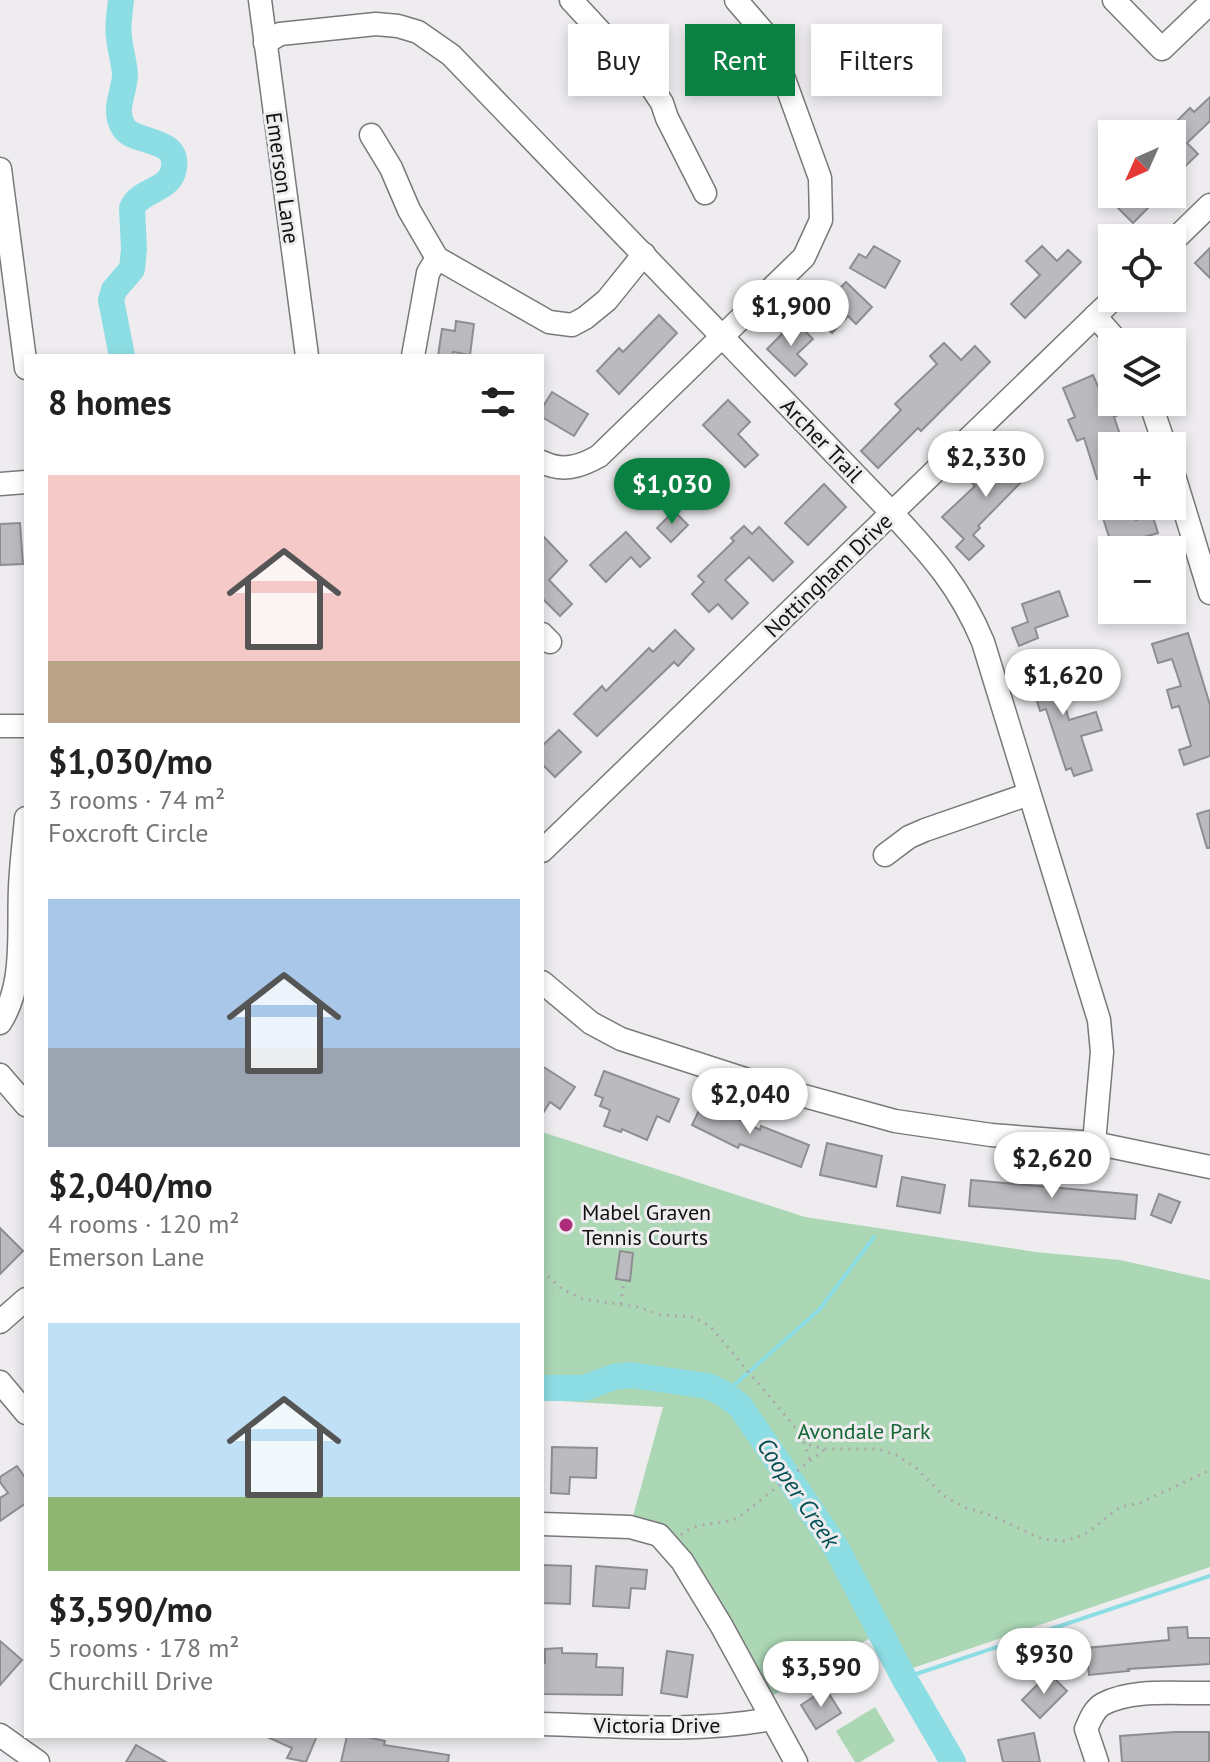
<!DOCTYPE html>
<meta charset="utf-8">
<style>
:root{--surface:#fff;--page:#f6f6f6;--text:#222;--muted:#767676;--accent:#0b8043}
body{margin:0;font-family:"PT Sans",sans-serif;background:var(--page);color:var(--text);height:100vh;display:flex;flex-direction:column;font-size:30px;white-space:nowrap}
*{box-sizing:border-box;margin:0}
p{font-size:26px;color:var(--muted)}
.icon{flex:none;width:44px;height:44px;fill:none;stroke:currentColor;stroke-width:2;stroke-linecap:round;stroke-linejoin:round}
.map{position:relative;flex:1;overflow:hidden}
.side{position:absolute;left:24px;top:354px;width:520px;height:1384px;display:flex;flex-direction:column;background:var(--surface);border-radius:0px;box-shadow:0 4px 12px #0003}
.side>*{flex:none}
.top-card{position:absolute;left:568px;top:24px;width:522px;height:72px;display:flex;gap:16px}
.needle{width:52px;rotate:225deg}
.buttons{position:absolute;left:1098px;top:120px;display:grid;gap:16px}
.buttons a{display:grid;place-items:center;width:88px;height:88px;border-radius:0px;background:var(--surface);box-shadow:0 4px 12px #0003;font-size:40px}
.price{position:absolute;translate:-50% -68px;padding:0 18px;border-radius:28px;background:#fff;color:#222;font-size:26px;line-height:52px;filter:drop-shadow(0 2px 4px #0008)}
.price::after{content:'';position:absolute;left:50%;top:48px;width:24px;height:18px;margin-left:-12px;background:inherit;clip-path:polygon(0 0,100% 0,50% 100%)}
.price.current{background:var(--accent);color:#fff}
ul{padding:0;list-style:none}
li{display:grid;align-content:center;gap:16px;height:424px;padding:0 24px}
li span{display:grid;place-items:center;height:248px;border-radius:0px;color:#555}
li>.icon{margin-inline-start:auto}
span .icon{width:144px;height:144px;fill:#fffc;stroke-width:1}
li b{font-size:34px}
h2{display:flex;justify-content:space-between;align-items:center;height:96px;padding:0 24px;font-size:34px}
.chip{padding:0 28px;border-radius:0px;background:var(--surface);box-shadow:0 4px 12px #0003;font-size:28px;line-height:72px}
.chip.current{background:var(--accent);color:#fff}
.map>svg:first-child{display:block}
.green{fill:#abd7b5}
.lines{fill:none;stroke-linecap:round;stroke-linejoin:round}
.stream{stroke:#8ddde4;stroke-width:4}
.river{stroke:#8ddde4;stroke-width:26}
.building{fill:#bbbbbf;stroke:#8e8e91;stroke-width:2}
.minor-casing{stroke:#7a787b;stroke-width:25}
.path{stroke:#aba9ab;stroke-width:3;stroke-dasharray:2 6;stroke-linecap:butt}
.minor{stroke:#fff;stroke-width:22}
.poi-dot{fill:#ad2d79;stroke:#eeecef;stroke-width:3}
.labels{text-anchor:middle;stroke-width:6;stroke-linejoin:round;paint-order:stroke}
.street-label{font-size:22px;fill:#121112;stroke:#eeecef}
.poi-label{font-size:22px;fill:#121112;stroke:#eeecef;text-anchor:start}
.park-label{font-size:22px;fill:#166736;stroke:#eeecef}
.water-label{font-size:24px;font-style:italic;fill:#045055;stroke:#eeecef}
</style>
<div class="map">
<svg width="1210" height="1762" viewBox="0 0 1210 1762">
<rect width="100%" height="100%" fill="#eeecef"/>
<g class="green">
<polygon points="542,1132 805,1217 1036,1252 1120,1260 1210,1280 1210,1567 901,1672 877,1634 762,1702 682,1561 630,1527 663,1407 542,1400"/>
<polygon points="875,1707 895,1741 860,1762 855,1762 836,1731"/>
</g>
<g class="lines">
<g class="stream">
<polyline points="724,1394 819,1310 874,1237"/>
<polyline points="904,1678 1210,1576"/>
</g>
<g class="river">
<path d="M121,0C120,13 117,24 119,37C120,49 124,61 125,74C125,92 112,110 124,128C135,145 183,136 173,172C167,191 140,190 132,208L134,249L132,269L114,290L111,300L122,356"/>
<polyline points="542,1388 584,1388 614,1377 630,1375 708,1386 724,1394 740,1406 837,1549 904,1678 953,1762"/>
</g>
</g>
<g class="building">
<polygon points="1210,97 1210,121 1187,143 1198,154 1172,179 1172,134 1164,134 1190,108 1194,112"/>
<polygon points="1130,194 1162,194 1133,223 1117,207"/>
<polygon points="874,246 900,261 885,288 850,268 859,254 866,258"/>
<polygon points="1042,246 1057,261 1068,250 1081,262 1025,318 1011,304 1040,275 1026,261"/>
<polygon points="1210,248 1210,278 1195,263"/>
<polygon points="846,282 872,307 856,324 848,316 832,333 822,323 830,314 822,307"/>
<polygon points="659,315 677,333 619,394 597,371 619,348 623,352"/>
<polygon points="456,321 474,324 470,355 453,352 452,356 438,356 442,329 455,331"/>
<polygon points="795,321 813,339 797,354 807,364 795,376 767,349"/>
<polygon points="944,343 961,360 975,346 990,362 921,431 918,428 878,468 861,451 901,410 895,404 937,364 930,356"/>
<polygon points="1093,375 1106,405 1114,402 1120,414 1114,417 1124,446 1112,446 1112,501 1110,501 1102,477 1097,479 1084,438 1077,441 1068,420 1075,417 1063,388"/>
<polygon points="552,392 588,414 574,436 542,417 542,408"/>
<polygon points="728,400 750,422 738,434 758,455 745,467 703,425"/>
<polygon points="1013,448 1034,469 978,526 980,528 973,535 984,546 969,560 956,547 964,539 942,517 975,486 971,482 984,469 988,473"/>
<polygon points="696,472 697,494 676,496 674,473"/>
<polygon points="824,484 846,507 808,545 785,523"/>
<polygon points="1108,506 1132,506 1136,520 1152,514 1158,533 1141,538 1144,550 1125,550 1123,542 1112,546 1101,512 1110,510"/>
<polygon points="674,511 688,525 671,542 657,528"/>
<polygon points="20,523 23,564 0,565 0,524"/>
<polygon points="744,526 752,534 759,527 793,562 773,581 749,557 725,580 748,603 732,619 718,604 709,612 692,594 704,582 698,576 734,541 731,538"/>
<polygon points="626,532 650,558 640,567 631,557 606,582 590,565"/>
<polygon points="542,535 567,561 549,580 572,604 560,616 542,598"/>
<polygon points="1059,591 1068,616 1035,628 1038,638 1019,646 1012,628 1028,622 1022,604"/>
<polygon points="675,630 694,649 678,666 674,662 597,736 574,714 602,686 606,691 649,648 653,652"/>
<polygon points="1188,633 1210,705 1210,756 1184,765 1179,750 1191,746 1179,706 1172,708 1167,690 1181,686 1172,659 1158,663 1152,644"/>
<polygon points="1051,658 1069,720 1096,712 1102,730 1081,736 1092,770 1074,776 1071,768 1066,770 1046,709 1040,711 1026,665"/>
<polygon points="559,730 581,752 555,777 542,764 542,746"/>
<polygon points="1210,810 1210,848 1207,848 1197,814"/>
<polygon points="542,1066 575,1087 560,1109 550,1102 542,1115"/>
<polygon points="604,1071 679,1099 669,1122 657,1116 647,1140 622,1129 621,1132 604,1126 610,1110 600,1106 603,1098 595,1095"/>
<polygon points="703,1102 760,1130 761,1126 809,1145 801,1167 740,1144 738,1148 692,1125"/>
<polygon points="827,1143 882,1156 876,1187 820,1175"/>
<polygon points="902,1177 945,1185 940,1213 897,1206"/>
<polygon points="971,1180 1137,1195 1135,1219 969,1206"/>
<polygon points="1159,1194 1180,1202 1171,1223 1151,1215"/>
<polygon points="0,1228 23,1251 0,1274"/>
<polygon points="620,1251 633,1253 630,1281 616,1279"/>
<polygon points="552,1447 597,1448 596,1478 570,1477 569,1494 551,1493"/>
<polygon points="17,1466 26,1479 26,1503 0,1521 0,1498 8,1493 0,1482 0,1477"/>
<polygon points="542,1565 571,1566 570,1604 542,1603"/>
<polygon points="596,1566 647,1570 645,1589 631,1588 629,1608 593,1606"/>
<polygon points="1187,1627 1188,1638 1210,1638 1210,1664 1128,1669 1129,1671 1089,1675 1086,1648 1169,1640 1168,1628"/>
<polygon points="0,1641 22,1660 0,1685"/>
<polygon points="562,1648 562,1653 597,1654 596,1667 623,1668 622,1695 542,1694 542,1663 545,1663 545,1649"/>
<polygon points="667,1651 693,1655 687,1697 661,1693"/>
<polygon points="1049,1673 1067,1691 1040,1718 1022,1700"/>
<polygon points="826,1689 841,1713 816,1729 801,1705"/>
<polygon points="1175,1732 1209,1732 1209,1762 1122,1762 1120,1736"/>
<polygon points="1034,1733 1040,1762 1003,1762 998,1740"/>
<polygon points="265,1736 317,1736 306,1762 287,1758 292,1748"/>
<polygon points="347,1736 363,1736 385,1741 384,1745 449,1755 448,1762 341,1762"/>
<polygon points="136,1745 166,1762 126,1762"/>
</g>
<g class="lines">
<defs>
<g id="minor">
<polyline points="260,0 307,356"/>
<polyline points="571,0 650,85 662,103 667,118 705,193"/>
<polyline points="1114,0 1162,49 1210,3"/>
<path d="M265,43L280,34L376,24L398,26L418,32L451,55L892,513C932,556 960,587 983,642L1099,1020L1102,1052L1094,1143"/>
<polyline points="371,135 391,168 409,210 437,258 549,322 572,325 585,318 607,300 644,254"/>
<polyline points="0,169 26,368"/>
<polyline points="1172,242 1210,205"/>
<polyline points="1095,316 1118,342"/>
<polyline points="413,356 428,273 437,258"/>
<polyline points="1150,402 1165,446"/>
<path d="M542,462C562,472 580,467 599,456L804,257L821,220L820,178L775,54L767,36L736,0"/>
<polyline points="1172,469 1210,593"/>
<polyline points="0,484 26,482"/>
<polyline points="542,634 550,642"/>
<polyline points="0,726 26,726"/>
<polyline points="542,851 1114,298"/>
<polyline points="885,855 909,837 925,830 1029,794"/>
<polyline points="542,982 591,1023 621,1039 757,1083 895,1121 991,1135 1094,1143 1210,1167"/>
<path d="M0,1023C25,985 18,932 20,888C21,864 24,841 26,818"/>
<polyline points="0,1075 26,1105"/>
<polyline points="0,1322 26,1299"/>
<polyline points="0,1382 26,1413"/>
<polyline points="542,1524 630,1527 659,1535 682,1561 721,1625 796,1762"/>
<path d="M542,1724C618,1726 697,1733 771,1719"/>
<polyline points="0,1735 38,1762"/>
<path d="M1097,1762L1086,1729C1090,1720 1094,1709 1103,1704C1133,1688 1177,1694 1210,1693"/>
</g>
</defs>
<use href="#minor" class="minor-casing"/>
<g class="path">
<polyline points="542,1271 562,1289 583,1299 638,1307 661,1315 694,1317 710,1326 810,1445 826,1449 878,1449 896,1455 916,1468 944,1496 964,1507 990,1515 1042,1539 1065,1541 1084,1535 1120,1507 1140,1503 1210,1470"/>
<polyline points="621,1304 624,1280"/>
<polyline points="804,1442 810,1461"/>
<path d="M681,1535C695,1521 720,1526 738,1518L825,1449"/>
</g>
<use href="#minor" class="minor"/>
</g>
<circle class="poi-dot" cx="566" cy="1225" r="8"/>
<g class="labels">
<g class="street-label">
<text transform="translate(283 178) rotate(82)" y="8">Emerson Lane</text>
<text transform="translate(822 440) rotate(46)" y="8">Archer Trail</text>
<text transform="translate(828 575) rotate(-44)" y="8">Nottingham Drive</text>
<text x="657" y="1733">Victoria Drive</text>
</g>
<g class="poi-label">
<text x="582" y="1220">Mabel Graven<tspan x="582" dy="25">Tennis Courts</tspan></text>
</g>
<g class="park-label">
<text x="864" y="1439">Avondale Park</text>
</g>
<g class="water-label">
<text transform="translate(798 1493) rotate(56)" y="8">Cooper Creek</text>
</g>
</g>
</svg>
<div class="buttons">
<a><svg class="needle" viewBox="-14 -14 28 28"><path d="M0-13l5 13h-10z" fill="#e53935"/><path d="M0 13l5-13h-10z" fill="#767676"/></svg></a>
<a><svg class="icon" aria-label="locate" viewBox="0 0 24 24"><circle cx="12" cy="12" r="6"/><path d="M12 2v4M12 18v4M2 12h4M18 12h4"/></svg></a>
<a><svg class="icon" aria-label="layers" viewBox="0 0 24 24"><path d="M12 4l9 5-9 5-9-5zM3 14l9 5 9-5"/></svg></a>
<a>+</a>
<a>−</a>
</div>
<b class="price" style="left:791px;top:348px">$1,900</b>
<b class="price" style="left:986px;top:499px">$2,330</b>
<b class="price current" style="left:672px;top:526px">$1,030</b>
<b class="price" style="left:1063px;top:717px">$1,620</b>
<b class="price" style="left:750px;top:1136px">$2,040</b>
<b class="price" style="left:1052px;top:1200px">$2,620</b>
<b class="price" style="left:1044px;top:1696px">$930</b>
<b class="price" style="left:821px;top:1709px">$3,590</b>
<div class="top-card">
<a class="chip">Buy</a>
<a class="chip current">Rent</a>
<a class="chip">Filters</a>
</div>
<section class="side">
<h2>8 homes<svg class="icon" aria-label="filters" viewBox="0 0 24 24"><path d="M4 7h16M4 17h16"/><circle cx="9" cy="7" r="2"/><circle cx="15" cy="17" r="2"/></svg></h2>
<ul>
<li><span style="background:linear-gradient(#f6c9c9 75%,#b9a48a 0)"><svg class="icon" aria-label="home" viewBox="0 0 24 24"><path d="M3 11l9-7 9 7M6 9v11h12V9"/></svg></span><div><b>$1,030/mo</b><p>3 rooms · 74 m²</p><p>Foxcroft Circle</p></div></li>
<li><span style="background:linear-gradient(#a9c7e8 60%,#9aa5b1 0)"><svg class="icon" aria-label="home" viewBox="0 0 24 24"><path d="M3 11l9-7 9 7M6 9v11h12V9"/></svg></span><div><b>$2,040/mo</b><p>4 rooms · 120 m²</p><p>Emerson Lane</p></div></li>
<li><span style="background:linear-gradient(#bfe0f5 70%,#8fb573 0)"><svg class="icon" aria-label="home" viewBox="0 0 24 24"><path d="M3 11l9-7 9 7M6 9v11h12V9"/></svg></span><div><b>$3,590/mo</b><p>5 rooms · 178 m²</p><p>Churchill Drive</p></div></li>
</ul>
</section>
</div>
